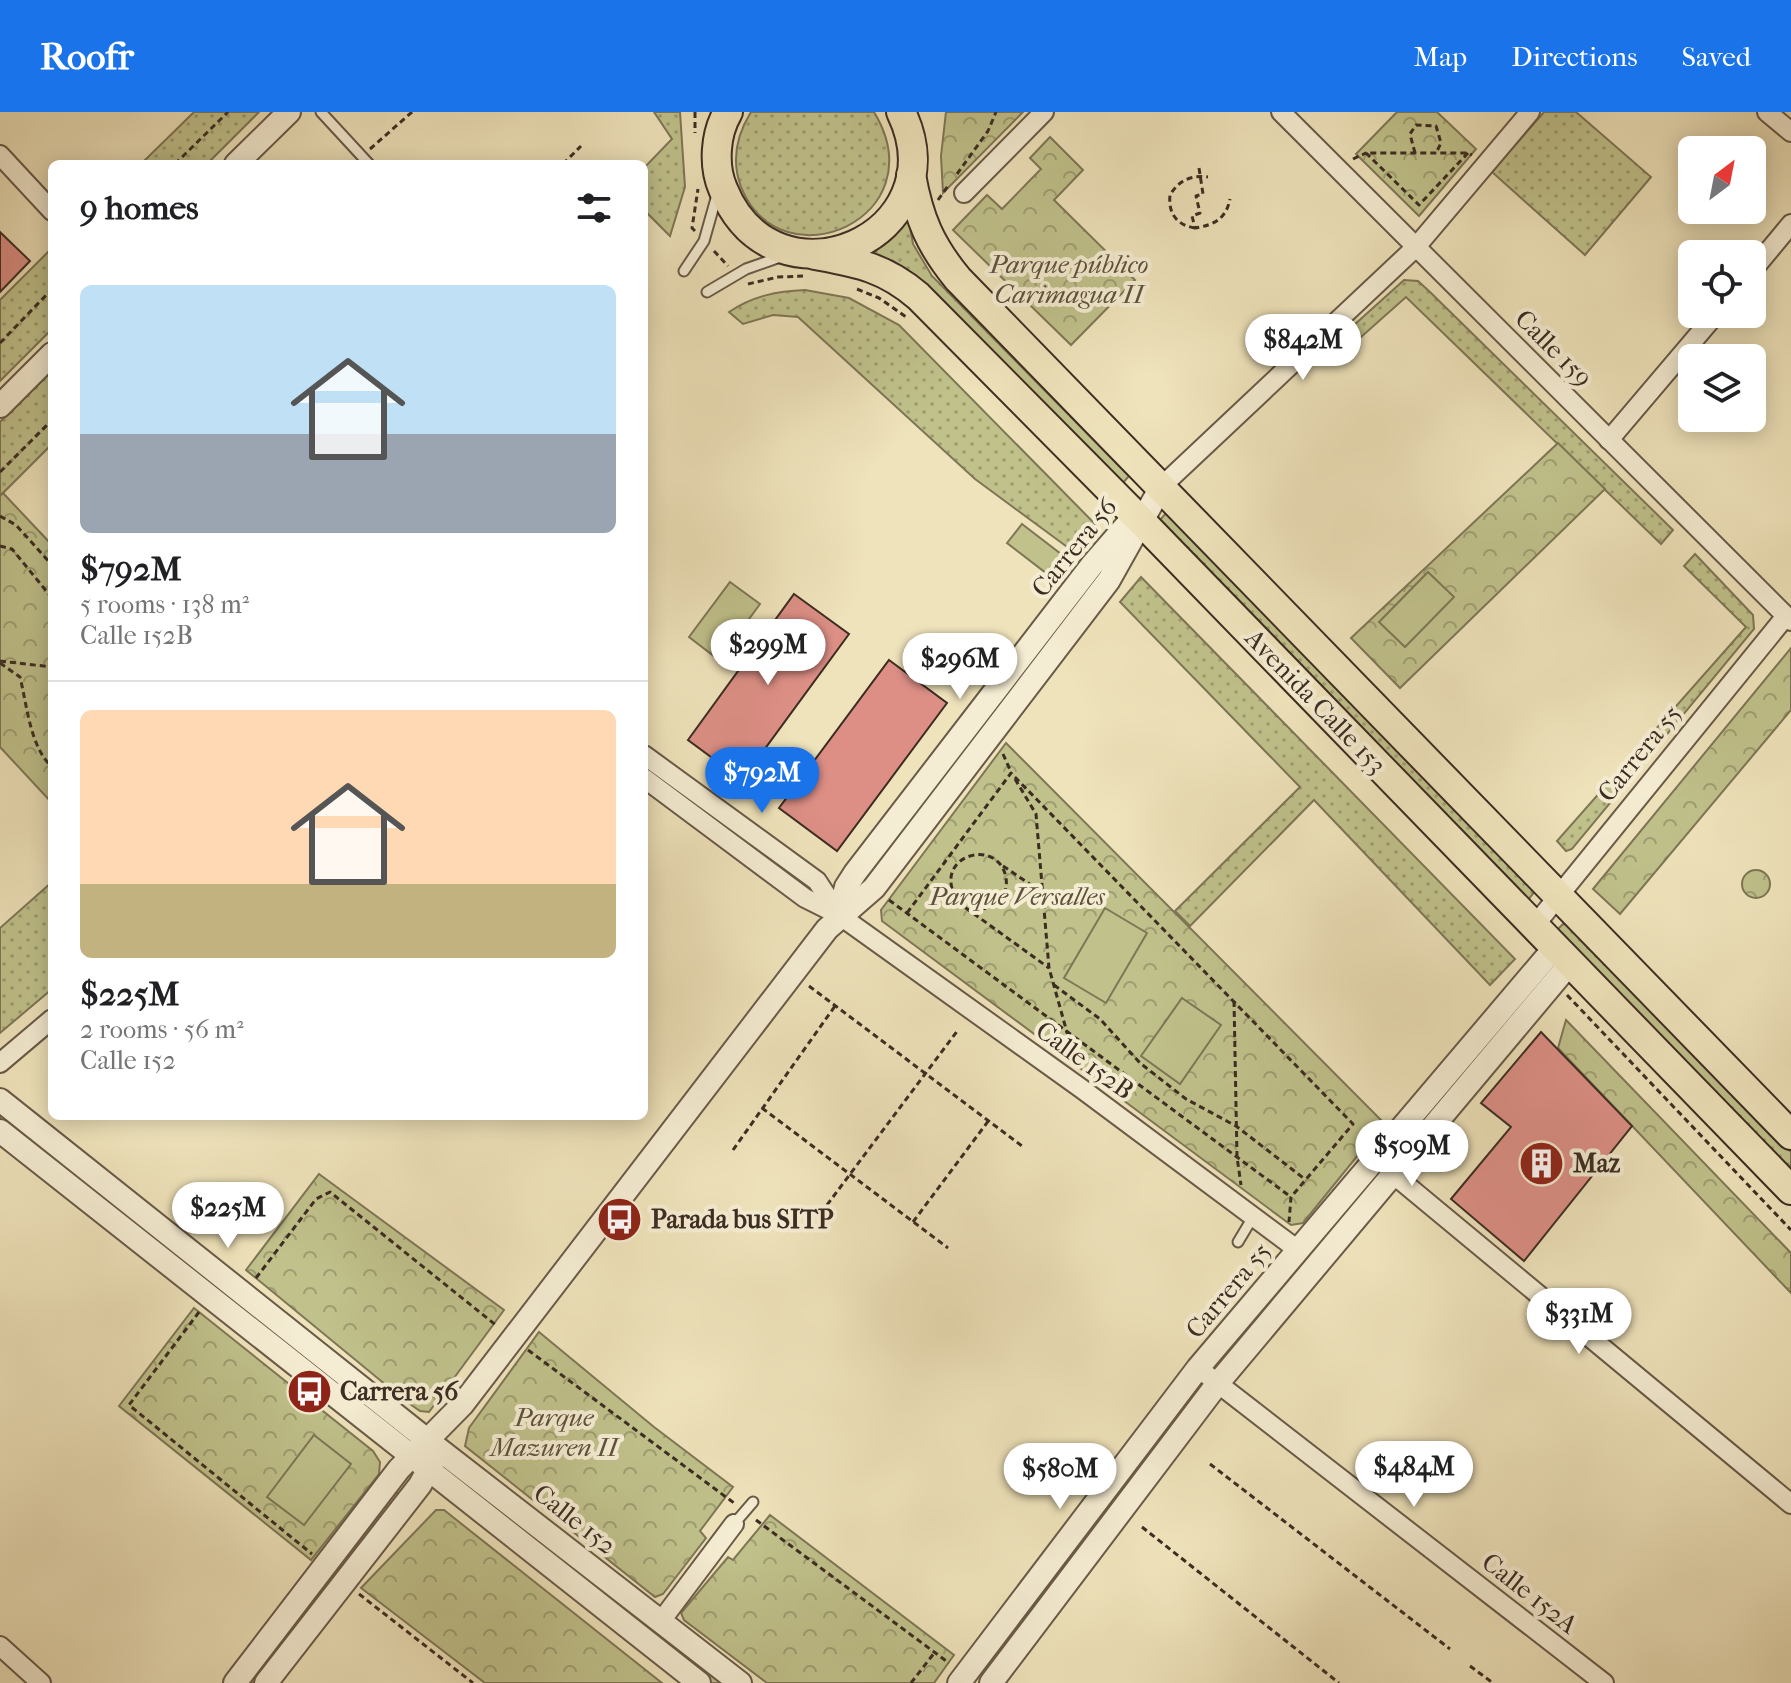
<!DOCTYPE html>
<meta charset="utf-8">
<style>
:root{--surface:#fff;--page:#f2f2f2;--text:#202124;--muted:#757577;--line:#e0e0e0;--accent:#1a73e8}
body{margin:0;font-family:"IM FELL French Canon",serif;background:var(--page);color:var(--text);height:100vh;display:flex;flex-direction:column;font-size:30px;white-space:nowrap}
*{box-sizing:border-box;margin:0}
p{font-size:26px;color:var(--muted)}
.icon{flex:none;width:44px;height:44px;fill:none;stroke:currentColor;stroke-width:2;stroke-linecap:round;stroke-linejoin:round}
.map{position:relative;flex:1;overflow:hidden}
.details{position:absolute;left:48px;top:48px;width:600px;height:960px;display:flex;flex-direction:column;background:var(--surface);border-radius:12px;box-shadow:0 4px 20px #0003}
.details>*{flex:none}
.needle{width:52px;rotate:32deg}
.controls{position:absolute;left:1678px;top:24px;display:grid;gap:16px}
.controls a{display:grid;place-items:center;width:88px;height:88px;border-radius:12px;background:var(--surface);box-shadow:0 4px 20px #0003;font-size:40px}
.price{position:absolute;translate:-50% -68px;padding:0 18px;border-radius:28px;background:#fff;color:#222;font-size:26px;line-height:52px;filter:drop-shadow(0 2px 4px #0008)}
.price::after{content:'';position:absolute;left:50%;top:48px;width:24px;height:18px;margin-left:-12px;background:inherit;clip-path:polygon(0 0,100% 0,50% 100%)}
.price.selected{background:var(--accent);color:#fff}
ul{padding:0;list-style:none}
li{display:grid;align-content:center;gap:16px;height:424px;padding:0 32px}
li+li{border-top:2px solid var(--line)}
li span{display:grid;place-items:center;height:248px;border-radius:12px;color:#555}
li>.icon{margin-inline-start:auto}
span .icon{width:144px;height:144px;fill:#fffc;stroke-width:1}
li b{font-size:34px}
h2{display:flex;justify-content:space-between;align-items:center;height:96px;padding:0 32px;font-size:34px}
header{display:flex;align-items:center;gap:48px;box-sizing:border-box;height:112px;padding:0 40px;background:var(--accent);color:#fff}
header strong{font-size:38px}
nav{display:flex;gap:44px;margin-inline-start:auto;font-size:28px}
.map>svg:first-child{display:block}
.grass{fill:url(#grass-dots);stroke:#7e7656;stroke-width:2}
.park{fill:url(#park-crowns);stroke:#7e7656;stroke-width:2}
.pitch{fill:#c0c18b;stroke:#7e7656;stroke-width:2}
.building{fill:#dd8f86;stroke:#3c2c22;stroke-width:2}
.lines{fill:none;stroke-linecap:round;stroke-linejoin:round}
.service-casing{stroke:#695a48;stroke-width:13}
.minor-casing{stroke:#695a48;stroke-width:22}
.tertiary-casing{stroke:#695a48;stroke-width:26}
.primary-casing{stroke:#3c2c22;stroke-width:32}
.path{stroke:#3c2c22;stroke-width:3;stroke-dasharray:6 4;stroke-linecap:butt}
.service{stroke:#f5edd3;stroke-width:9}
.minor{stroke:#f5edd3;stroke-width:18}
.tertiary{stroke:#f5edd3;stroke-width:22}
.primary{stroke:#efe3bb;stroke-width:28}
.labels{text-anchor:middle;stroke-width:8;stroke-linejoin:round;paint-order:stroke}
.park-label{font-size:26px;font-style:italic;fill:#5d513c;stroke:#f5edd3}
.street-label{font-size:26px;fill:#3c2c22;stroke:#f5edd3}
.poi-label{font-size:26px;font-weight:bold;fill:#3c2c22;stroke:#f5edd3;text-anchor:start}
</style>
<header>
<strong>Roofr</strong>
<nav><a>Map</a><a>Directions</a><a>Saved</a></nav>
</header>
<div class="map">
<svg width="1791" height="1571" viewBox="0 0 1791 1571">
<defs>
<pattern id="grass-dots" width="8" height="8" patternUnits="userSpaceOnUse" patternTransform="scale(2)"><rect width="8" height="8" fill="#c0c18b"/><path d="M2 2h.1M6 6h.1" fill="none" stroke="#9d9d71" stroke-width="1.8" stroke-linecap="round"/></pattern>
<pattern id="park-crowns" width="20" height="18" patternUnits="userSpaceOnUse" patternTransform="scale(2)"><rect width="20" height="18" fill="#c0c18b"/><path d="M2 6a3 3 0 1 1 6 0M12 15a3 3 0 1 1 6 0" fill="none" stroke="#9d9d71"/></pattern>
</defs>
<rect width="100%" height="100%" fill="#efe3bb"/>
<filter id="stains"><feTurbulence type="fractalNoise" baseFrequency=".0025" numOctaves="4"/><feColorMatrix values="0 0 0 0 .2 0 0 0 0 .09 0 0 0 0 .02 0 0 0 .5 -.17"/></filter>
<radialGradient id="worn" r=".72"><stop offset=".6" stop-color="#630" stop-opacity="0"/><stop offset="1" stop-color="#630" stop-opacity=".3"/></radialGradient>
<g class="grass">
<polygon points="194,0 259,0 207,52 141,52"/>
<polygon points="654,0 680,0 685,75 670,124 648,102 644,106 644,56 672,27"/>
<path d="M751,0H874C938,106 781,174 741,75C731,48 736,24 751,0Z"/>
<polygon points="1544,0 1576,0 1651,65 1585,143 1492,60"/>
<polygon points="904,103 908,105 913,132 932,164 1129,364 1122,372 865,140"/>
<polygon points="52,136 52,217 0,269 0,188"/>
<polygon points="1404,168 1418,169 1430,180 1673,418 1661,432 1406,185 1361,225 1353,214"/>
<path d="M805,178L849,186L899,213L1097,414L1074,440L975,367L798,205L773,203L743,212L729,200C753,184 777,179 805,178Z"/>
<polygon points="52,258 52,332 0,384 0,310"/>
<polygon points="1167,400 1535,779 1528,788 1159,409"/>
<polygon points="1695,442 1753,503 1754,517 1572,737 1566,739 1557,729 1746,515 1684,454"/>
<polygon points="1141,465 1515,847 1490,873 1314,688 1190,814 1175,799 1300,675 1120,490"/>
<polygon points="52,770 52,877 0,921 0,816"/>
<polygon points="1566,809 1791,1040 1791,1060 1556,819"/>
<polygon points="0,999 377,1298 373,1304 0,1009"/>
<polygon points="473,1376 724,1571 710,1571 470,1383"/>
<polygon points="392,1378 400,1383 254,1571 243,1571"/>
</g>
<g class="park">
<polygon points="946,0 1023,0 943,81 941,44"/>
<polygon points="1397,0 1437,0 1476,37 1419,104 1356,42"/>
<polygon points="1050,25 1083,58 1054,88 1135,168 1071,233 953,118 987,83 1002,97 1041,57 1030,46"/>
<polygon points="1558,331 1605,377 1400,576 1351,526"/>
<polygon points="3,381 52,433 52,691 0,635 0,384"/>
<polygon points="1791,536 1791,598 1620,802 1593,777"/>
<polygon points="1006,631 1384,1011 1303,1111 1291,1113 882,809 881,798"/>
<circle cx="1756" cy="772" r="14"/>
<polygon points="1566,908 1791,1141 1791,1181 1558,936"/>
<polygon points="319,1062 504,1198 429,1300 420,1299 403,1287 246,1158"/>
<polygon points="194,1196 373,1339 380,1350 379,1362 311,1448 119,1294"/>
<polygon points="539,1220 654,1315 733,1375 700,1419 706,1426 663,1482 655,1485 465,1334 469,1316"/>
<polygon points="436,1398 444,1398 662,1571 485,1571 361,1476"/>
<polygon points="770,1403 954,1543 934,1571 767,1571 684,1508 681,1501 728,1445 733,1448"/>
</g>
<g class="pitch">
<polygon points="1022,412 1061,442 1046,461 1007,431"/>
<polygon points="1428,460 1454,485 1405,535 1379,510"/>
<polygon points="730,470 760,492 719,548 689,525"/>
<polygon points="1105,796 1147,821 1106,891 1064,866"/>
<polygon points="1182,886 1221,913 1180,972 1141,944"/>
<polygon points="314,1323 351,1352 304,1413 267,1385"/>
</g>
<g class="building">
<polygon points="0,120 30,149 0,180"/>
<polygon points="794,482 849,522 742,668 688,628"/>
<polygon points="889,548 947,591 837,739 779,696"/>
<polygon points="1541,920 1632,1014 1524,1149 1451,1087 1511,1015 1481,991"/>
</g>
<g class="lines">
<defs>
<g id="service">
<polyline points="321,0 369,52"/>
<polyline points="684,159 704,129 717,83"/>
<polyline points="707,180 746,157 783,144"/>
<polyline points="1238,1130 1253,1105"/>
<polyline points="734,1412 753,1390"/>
</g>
<g id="minor">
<polyline points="1281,0 1791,509"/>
<polyline points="1767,0 1791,20"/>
<polyline points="0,43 52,99"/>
<polyline points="964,81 1044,0"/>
<polyline points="1752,159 1791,112"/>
<polyline points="1609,328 1716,202"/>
<polyline points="1161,375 1416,135 1530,0"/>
<polyline points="644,643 817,769 838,801"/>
<polyline points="644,666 805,786 839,803 1082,977 1298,1138"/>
<polyline points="1535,813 1786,504"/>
<polyline points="0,951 52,907"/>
<polyline points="1393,1062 1791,1392"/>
<polyline points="1198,1256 1604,1571"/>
<polyline points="661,1509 734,1412"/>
<polyline points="0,1534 41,1571"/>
</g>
<g id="tertiary">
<polyline points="236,52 289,0"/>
<polyline points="0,294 52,242"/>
<polyline points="839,803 846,775 855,761 1092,453 1138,400"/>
<polyline points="0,988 427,1328 740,1571"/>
<polyline points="0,1019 699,1571"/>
<polyline points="235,1571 399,1357 462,1293 827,817 874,776 1109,468 1161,375"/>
<polyline points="266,1571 420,1373 434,1347"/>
<polyline points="959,1571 1198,1256 1556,834"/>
<polyline points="991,1571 1218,1271 1571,850"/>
</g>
<g id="primary">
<path d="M728,0C715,22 713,54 723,77C775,205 961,124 901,0"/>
<path d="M911,63C919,107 930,133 958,167L1791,1023"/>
<path d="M815,143C858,151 884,155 918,184L1142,410L1791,1078"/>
</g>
</defs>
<use href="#service" class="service-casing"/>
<use href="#minor" class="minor-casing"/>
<use href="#tertiary" class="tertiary-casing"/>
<use href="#primary" class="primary-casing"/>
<g class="path">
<polyline points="695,0 695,21"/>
<polyline points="370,37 412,0"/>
<polyline points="1415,41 1410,22 1416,13 1436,14 1441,31 1436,41"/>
<polyline points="1468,41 1419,93 1366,41 1468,41 1472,43"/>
<polyline points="1353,47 1366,41"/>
<polyline points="175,52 228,0"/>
<polyline points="563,52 581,34"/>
<path d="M1199,56L1203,82L1196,84L1200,101L1192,104L1195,116C1214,113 1226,107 1230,87"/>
<polyline points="957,62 988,19 996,0"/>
<polyline points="938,88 948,74"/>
<path d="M1195,116C1177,113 1168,102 1170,83C1179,68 1191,63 1208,65"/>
<polyline points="695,119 692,116 698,77"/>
<polyline points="714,139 728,154"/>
<polyline points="748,172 778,165 803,164"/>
<polyline points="857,177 879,186 906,205"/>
<polyline points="0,231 52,177"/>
<polyline points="0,360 52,308"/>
<polyline points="0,404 16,413 52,453"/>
<polyline points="0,434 12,437 52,486"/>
<polyline points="0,549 52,555"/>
<path d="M0,551L20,565C27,593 30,635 52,655"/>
<polyline points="1003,642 1011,660"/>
<polyline points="1015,667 1036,702 1049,856 1075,949"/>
<polyline points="1003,754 1040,779"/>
<polyline points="889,788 1291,1085"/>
<path d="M970,797C983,798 995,797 1003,784C1006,779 1007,772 1006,766C999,723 927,744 959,791L1049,856"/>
<polyline points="907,801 1011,661 1353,1012 1291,1085 1289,1110"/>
<polyline points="1054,873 1100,907 1140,951 1186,987 1236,1014 1306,1068"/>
<polyline points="809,874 1022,1034"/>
<polyline points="1567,883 1791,1118"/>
<polyline points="1234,889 1237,1045 1241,1073"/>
<polyline points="762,996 948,1136"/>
<polyline points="733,1038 835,894"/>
<polyline points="821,1101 958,918"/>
<polyline points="913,1110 989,1008"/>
<polyline points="256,1166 316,1087 330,1080 497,1214"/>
<polyline points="199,1200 129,1293 312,1442"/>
<polyline points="528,1238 734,1391"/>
<polyline points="1210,1352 1450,1537"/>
<polyline points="756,1408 949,1551"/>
<polyline points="1142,1415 1339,1571"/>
<polyline points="359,1482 473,1571"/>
<polyline points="1470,1554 1493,1571"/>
<polyline points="911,1571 935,1540"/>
</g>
<use href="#service" class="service"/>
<use href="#minor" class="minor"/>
<use href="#tertiary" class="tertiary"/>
<use href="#primary" class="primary"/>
</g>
<defs>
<symbol id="building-disc" viewBox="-11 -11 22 22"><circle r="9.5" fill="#8f2418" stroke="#f5edd3"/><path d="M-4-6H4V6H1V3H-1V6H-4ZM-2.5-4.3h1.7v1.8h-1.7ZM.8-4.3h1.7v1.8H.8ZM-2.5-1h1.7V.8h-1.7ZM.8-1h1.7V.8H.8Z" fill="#fff"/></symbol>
<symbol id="bus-disc" viewBox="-11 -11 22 22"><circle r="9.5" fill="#8f2418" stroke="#f5edd3"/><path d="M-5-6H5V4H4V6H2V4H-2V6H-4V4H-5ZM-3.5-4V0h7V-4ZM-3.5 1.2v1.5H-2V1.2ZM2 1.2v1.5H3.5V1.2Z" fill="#fff"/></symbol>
</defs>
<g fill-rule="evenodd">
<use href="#building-disc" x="1516" y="1026" width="51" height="51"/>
<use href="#bus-disc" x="594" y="1082" width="51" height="51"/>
<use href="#bus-disc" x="284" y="1254" width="51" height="51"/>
</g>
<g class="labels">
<g class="park-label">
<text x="1069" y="161">Parque público<tspan x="1069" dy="30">Carimagua II</tspan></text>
<text x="1017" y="793">Parque Versalles</text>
<text x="554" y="1314">Parque<tspan x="554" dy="30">Mazuren II</tspan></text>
</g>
<g class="street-label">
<text transform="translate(1554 236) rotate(45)" y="9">Calle 159</text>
<text transform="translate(1074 435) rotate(-51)" y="9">Carrera 56</text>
<text transform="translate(1316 589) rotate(46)" y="9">Avenida Calle 153</text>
<text transform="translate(1639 641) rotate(-51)" y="9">Carrera 55</text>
<text transform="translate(1085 948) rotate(36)" y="9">Calle 152B</text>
<text transform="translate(1228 1178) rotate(-50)" y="9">Carrera 55</text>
<text transform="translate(575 1407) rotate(38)" y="9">Calle 152</text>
<text transform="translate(1530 1481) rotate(38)" y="9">Calle 152A</text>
</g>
<g class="poi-label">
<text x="1573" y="1060">Maz</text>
<text x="651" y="1116">Parada bus SITP</text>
<text x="340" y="1288">Carrera 56</text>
</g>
</g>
<rect width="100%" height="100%" filter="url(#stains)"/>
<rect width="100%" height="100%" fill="url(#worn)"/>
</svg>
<div class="controls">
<a><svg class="needle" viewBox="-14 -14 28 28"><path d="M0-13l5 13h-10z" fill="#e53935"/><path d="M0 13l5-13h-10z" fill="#757577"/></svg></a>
<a><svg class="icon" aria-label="locate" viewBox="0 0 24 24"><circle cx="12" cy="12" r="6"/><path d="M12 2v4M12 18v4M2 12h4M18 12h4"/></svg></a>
<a><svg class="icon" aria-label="layers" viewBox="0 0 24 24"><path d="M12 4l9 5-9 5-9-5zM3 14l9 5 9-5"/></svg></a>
</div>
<b class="price" style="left:1303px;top:270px">$842M</b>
<b class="price" style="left:768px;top:575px">$299M</b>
<b class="price" style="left:960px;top:589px">$296M</b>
<b class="price selected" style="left:762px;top:703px">$792M</b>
<b class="price" style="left:1412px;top:1076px">$509M</b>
<b class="price" style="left:228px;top:1138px">$225M</b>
<b class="price" style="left:1579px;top:1244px">$331M</b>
<b class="price" style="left:1414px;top:1397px">$484M</b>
<b class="price" style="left:1060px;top:1399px">$580M</b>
<section class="details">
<h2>9 homes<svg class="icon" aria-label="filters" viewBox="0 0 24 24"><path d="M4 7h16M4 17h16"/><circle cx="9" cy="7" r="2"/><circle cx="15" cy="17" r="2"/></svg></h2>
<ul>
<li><span style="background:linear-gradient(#bfe0f5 60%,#9aa5b1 0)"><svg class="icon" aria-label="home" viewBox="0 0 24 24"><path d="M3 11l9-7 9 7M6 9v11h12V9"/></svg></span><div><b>$792M</b><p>5 rooms · 138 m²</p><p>Calle 152B</p></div></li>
<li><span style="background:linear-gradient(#ffd9b3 70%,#c2b280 0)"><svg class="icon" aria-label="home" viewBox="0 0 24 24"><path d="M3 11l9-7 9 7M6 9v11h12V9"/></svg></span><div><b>$225M</b><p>2 rooms · 56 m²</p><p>Calle 152</p></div></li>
</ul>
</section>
</div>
